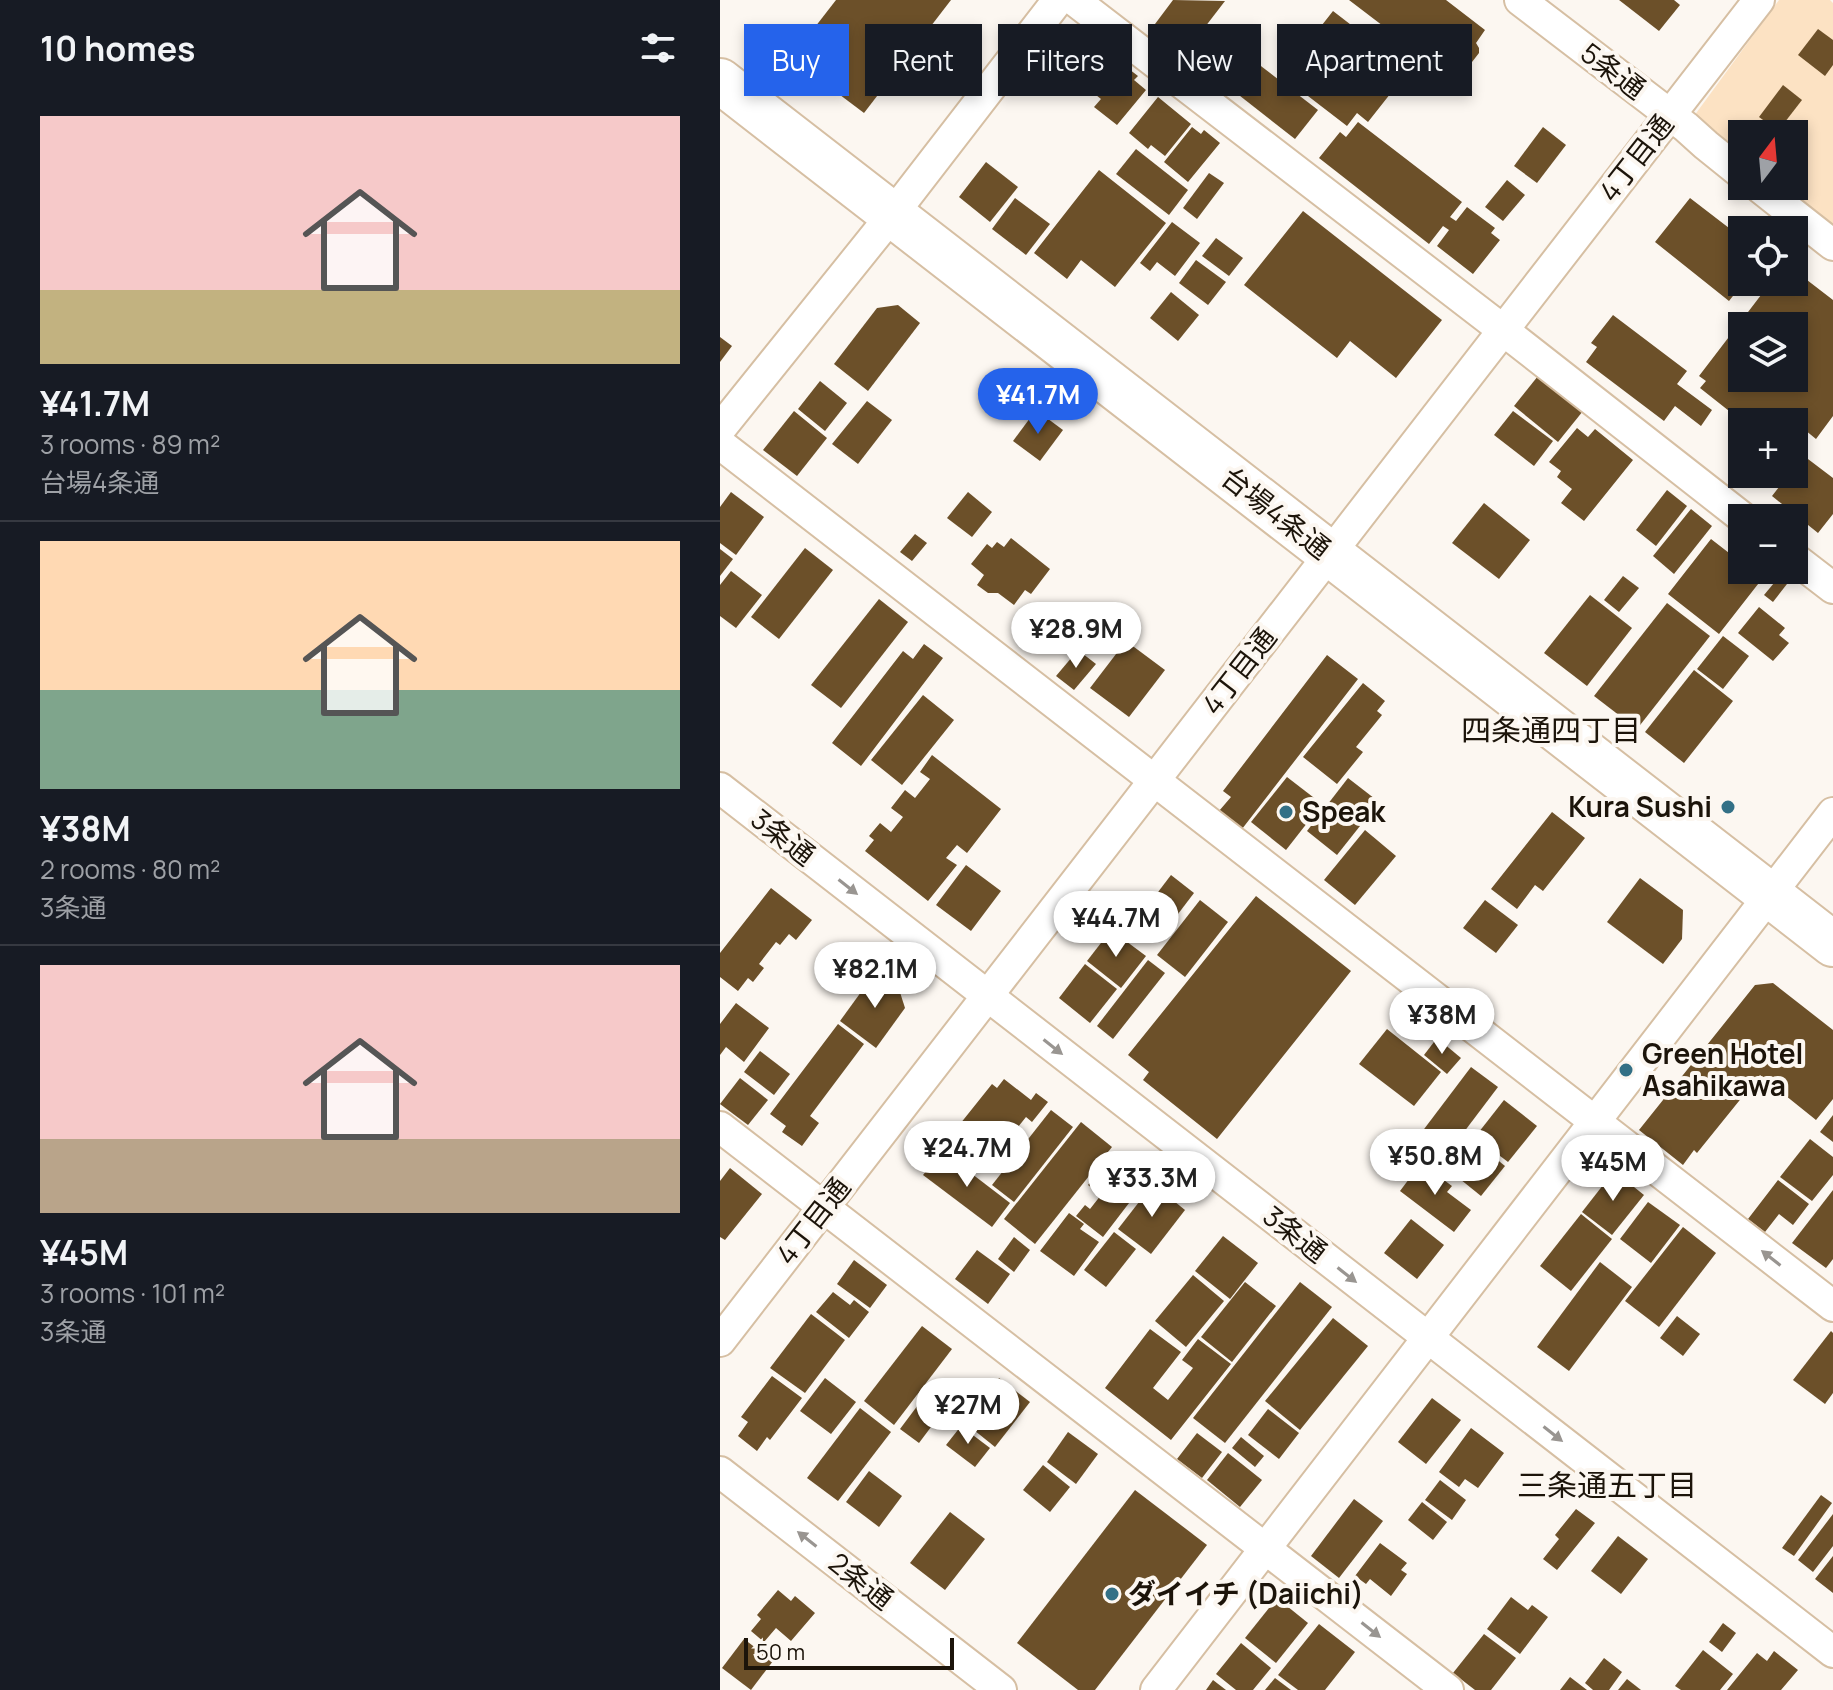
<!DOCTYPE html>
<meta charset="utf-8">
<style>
:root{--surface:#171b24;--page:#242831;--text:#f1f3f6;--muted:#9ea1a6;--line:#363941;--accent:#2563eb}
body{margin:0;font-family:Manrope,"Noto Sans JP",sans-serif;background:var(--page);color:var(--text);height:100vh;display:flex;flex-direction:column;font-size:30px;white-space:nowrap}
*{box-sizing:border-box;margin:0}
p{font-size:26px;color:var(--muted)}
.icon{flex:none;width:44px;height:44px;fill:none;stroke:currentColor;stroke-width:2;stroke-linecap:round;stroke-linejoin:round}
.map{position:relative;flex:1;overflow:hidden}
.panel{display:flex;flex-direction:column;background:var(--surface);width:720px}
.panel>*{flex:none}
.hud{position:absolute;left:24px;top:24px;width:760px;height:72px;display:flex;gap:16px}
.needle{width:52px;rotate:16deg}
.buttons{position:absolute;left:1008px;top:120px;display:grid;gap:16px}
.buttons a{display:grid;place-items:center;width:80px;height:80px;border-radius:0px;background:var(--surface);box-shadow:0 4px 12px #0003;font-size:40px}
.scale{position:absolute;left:24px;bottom:20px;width:210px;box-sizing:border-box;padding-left:8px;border:4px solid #1c140a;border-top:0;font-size:22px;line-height:28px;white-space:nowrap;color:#1c140a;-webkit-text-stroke:6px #fcf7f1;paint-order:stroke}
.price{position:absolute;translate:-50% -68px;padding:0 18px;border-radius:28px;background:#fff;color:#222;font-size:26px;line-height:52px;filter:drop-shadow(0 2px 4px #0008)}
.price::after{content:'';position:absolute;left:50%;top:48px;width:24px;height:18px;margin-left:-12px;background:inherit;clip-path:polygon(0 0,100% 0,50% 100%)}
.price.selected{background:var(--accent);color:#fff}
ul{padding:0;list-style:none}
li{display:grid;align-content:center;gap:16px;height:424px;padding:0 40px}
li+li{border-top:2px solid var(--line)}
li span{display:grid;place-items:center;height:248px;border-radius:0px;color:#555}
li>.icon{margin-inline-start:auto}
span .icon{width:144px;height:144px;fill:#fffc;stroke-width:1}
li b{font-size:34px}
h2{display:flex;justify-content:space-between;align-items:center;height:96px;padding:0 40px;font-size:34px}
.pill{padding:0 28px;border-radius:0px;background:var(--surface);box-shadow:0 4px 12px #0003;font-size:28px;line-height:72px}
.pill.selected{background:var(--accent);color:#fff}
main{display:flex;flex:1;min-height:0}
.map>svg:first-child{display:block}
.green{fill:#fce2c3}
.building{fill:#6c5029;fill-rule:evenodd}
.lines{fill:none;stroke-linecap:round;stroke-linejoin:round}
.minor-casing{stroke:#d6bfa3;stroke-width:34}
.highway-casing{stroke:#d6bfa3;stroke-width:48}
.minor{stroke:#fff;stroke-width:30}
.highway{stroke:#fff;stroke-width:44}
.oneway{fill:#999591}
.poi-dot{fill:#337086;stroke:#fcf7f1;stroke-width:3}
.labels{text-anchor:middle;stroke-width:8;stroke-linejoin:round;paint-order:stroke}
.street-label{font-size:28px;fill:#1c140a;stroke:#fcf7f1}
.poi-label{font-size:28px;font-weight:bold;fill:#1c140a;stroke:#fcf7f1;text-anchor:start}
.neighbourhood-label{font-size:30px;fill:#1c140a;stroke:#fcf7f1}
</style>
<main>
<section class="panel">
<h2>10 homes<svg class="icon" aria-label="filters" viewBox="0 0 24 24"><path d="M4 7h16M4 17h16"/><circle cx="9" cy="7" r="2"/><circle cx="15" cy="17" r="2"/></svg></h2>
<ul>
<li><span style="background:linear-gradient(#f6c9c9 70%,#c2b280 0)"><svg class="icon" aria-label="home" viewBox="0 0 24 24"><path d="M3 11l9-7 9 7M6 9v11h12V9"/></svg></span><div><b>¥41.7M</b><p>3 rooms · 89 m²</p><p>台場4条通</p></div></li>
<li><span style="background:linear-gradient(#ffd9b3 60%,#7fa58c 0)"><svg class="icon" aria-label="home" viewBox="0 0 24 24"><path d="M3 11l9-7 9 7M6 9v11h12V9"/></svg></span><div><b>¥38M</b><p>2 rooms · 80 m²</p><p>3条通</p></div></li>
<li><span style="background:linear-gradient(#f6c9c9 70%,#b9a48a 0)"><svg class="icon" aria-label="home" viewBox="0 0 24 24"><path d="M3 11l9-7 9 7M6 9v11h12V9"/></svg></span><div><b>¥45M</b><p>3 rooms · 101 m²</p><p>3条通</p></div></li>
</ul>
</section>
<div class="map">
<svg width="1113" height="1690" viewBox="0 0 1113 1690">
<rect width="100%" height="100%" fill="#fcf7f1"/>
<polygon class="green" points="1059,0 1110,0 1113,3 1113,245 1038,186 1074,186 1074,134 1022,134 1022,174 966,127"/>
<g class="building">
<polygon points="116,0 231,0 144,113 71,58"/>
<polygon points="453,0 505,1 465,53 432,28"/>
<polygon points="629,0 726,0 765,30 756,43 759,48 759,53 752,62 741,61 730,77"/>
<polygon points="899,0 954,0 960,5 939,31"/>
<polygon points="613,11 683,65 672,79 678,84 648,122 637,113 627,126 562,76"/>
<polygon points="1098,29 1113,40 1113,65 1105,76 1078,55"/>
<polygon points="485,35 521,62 504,84 469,56"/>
<polygon points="363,39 385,56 388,53 418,76 414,80 426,90 397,125 374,107 381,99 341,67"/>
<polygon points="537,63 598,110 575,139 515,92"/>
<polygon points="1063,85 1082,100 1058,131 1039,117"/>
<polygon points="438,97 471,124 445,156 431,145 428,149 409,133"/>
<polygon points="638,122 742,202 730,217 736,221 747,207 775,228 771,233 780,240 753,274 717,246 729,230 723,226 709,244 599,158 620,132 626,137"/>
<polygon points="472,127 481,134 484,130 500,143 468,182 444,162"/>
<polygon points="823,127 846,145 817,183 794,166"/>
<polygon points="416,149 468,190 449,215 396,174"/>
<polygon points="266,162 298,187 270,222 239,197"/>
<polygon points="379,170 446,223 395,287 361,260 347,279 314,253"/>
<polygon points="489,173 504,183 477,219 463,208"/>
<polygon points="787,180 805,195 783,221 765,207"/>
<polygon points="295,198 330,224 306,255 272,229"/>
<polygon points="970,198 1022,238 1022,282 1024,282 1009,301 935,242"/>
<polygon points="583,211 722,320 676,378 630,341 617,358 524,285"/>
<polygon points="452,222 480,243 455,276 437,262 430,271 420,263"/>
<polygon points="496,238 523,258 509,276 482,256"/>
<polygon points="476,260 506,282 488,305 459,283"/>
<path d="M1074,270L1113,300V416L1096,439L1085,430L1074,444V422H1042L1033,415L1028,422H1023L980,388L986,381L979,376L1051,282H1074ZM1022,326H1074V378H1022Z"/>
<polygon points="451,292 479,315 458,341 430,318"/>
<polygon points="178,305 200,323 148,391 114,364 157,308"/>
<polygon points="893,315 967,371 957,384 992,410 981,426 955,406 944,421 866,362 877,347 871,343"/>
<polygon points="0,337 12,346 0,362"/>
<polygon points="818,376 863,411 838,442 794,406"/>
<polygon points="100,381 127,403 105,431 78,409"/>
<polygon points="147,401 172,420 138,464 112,444"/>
<polygon points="316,410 343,430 320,461 293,441"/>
<polygon points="74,411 107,438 77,476 43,450"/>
<polygon points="793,411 833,441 814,466 774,435"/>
<polygon points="857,428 868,437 875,429 913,460 864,521 841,503 852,489 837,477 841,471 829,462"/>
<polygon points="1084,456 1113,478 1113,514 1098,533 1052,496 1069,474 1074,474 1074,468"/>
<polygon points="947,490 967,506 936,546 916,530"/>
<polygon points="11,492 44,517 16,555 0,543 0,507"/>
<polygon points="248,492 272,512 252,537 227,518"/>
<polygon points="764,503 810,540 779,579 732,543"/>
<polygon points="971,509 992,526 954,574 933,556"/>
<polygon points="195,534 207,543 192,561 180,552"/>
<polygon points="291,538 330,569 311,594 305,590 294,605 278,593 268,593 257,585 264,575 251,564 267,544 272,548 277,542 284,547"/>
<polygon points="991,539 1022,563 1022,570 1031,570 1042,579 999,634 948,594"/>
<polygon points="85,548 113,570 59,639 31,617"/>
<polygon points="0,549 13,559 0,576"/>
<polygon points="11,571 42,595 16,628 0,616 0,585"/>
<polygon points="903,576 919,588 899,612 884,600"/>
<polygon points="1059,577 1067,584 1053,602 1044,595"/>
<polygon points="870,595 912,628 867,686 824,653"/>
<polygon points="159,599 188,622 121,708 91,685"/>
<polygon points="947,603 990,636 917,729 874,696"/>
<polygon points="1039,607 1065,628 1059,635 1069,643 1053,661 1018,633"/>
<polygon points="1003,636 1029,656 1003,689 977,669"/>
<polygon points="406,641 445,670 409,717 370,688"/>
<polygon points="204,644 223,658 141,766 112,743 183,651 193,659"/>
<polygon points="358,650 376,664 354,690 336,676"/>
<polygon points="607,655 638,679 522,829 499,811 511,797 503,791"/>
<polygon points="974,670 1013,701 964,763 925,732"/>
<polygon points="643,683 665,701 657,711 662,715 636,747 643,752 617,784 583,757"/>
<polygon points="203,695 234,720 182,785 151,760"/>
<polygon points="212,755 281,809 247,853 237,845 226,858 237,865 208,901 145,851 154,840 149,836 160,823 171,832 183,817 171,808 185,790 195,798 210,779 200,772"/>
<polygon points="567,777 602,804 566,850 531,822"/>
<polygon points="628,778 659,802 617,855 587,831"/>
<polygon points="832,812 865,838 823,891 815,885 797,909 771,889"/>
<polygon points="645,830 676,856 635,905 604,880"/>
<polygon points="246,865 281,891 251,931 216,905"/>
<polygon points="451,875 474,893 458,914 435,896"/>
<polygon points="920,878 963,910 962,939 943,964 887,922"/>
<polygon points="51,888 92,920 76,940 69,934 60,945 56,942 39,964 44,968 33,982 28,978 18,991 0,977 0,953"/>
<polygon points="536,896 631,971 497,1139 423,1080 429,1072 408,1055"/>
<polygon points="480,900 508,922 465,977 437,955"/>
<polygon points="765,900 798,925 776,953 743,928"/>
<polygon points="413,907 428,920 413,938 397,925"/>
<polygon points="391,930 426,956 401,988 367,961"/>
<polygon points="428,960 445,973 393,1039 377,1026"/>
<polygon points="365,964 397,989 370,1023 339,998"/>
<polygon points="157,970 178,986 185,1008 156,1048 120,1021"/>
<polygon points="1053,983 1113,1030 1113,1099 1096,1120 1040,1075 977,1153 974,1150 963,1165 919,1130 1035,985"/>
<polygon points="16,1003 49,1028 24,1062 6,1047 0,1055 0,1024"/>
<polygon points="118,1024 144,1044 90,1116 99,1123 82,1146 62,1132 66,1126 50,1114"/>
<polygon points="667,1029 721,1072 694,1106 639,1064"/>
<polygon points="717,1038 741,1058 727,1074 704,1055"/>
<polygon points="40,1051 70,1074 54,1095 24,1072"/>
<polygon points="751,1067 778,1087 719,1165 692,1145"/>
<polygon points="20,1078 48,1100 28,1125 0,1104"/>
<polygon points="284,1079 311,1100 316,1093 328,1102 312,1122 306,1117 267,1166 262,1162 257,1170 224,1144 272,1084 277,1088"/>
<polygon points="784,1100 817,1126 788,1162 755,1137"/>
<polygon points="331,1110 353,1127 294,1202 272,1185"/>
<polygon points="1113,1115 1113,1142 1100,1132"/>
<polygon points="361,1122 392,1147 315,1244 284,1219"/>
<polygon points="1090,1139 1113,1157 1113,1175 1092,1201 1060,1177"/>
<polygon points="754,1141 785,1166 761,1196 730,1171"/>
<polygon points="222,1151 290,1203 272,1227 203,1175"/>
<polygon points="395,1151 425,1174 415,1188 419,1190 383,1237 356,1216 365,1205 370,1209 381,1195 368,1185"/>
<polygon points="701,1163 732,1186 727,1192 751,1210 734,1232 680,1191"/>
<polygon points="10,1168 42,1194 5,1240 0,1237 0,1181"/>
<polygon points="894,1171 924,1195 892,1235 862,1212"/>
<polygon points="1058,1180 1089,1204 1073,1225 1059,1214 1045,1232 1028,1219"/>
<polygon points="433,1184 465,1210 431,1254 398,1229"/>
<polygon points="1113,1190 1113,1259 1106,1268 1072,1243"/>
<polygon points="928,1202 960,1225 931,1263 900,1239"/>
<polygon points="349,1213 364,1224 360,1229 379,1242 354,1276 320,1251"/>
<polygon points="861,1214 892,1239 851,1291 820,1266"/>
<polygon points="691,1219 724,1245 697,1279 664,1253"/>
<polygon points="963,1227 996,1253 939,1327 905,1301"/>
<polygon points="394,1232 416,1249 386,1287 364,1270"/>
<polygon points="503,1236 538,1263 510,1299 475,1271"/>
<polygon points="294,1237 310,1250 294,1272 278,1259"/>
<polygon points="257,1250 290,1274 268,1304 235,1279"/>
<polygon points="134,1260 167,1285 150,1308 117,1284"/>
<polygon points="880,1262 912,1287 849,1371 817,1347"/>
<polygon points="473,1275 504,1301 466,1347 435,1321"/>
<polygon points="525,1282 556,1306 512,1362 481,1337"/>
<polygon points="580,1282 612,1307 505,1443 473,1418"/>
<polygon points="113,1292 130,1305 134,1300 149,1312 129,1338 96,1312"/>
<polygon points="91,1314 125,1340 85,1393 50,1368"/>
<polygon points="957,1316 980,1334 963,1356 940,1338"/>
<polygon points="613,1318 648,1346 580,1430 545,1401"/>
<polygon points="202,1326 232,1349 174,1425 144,1401"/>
<polygon points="430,1329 461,1352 433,1388 448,1400 473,1368 462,1360 478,1339 511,1364 451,1440 385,1388"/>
<polygon points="1111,1331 1113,1333 1113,1393 1105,1404 1073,1380"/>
<polygon points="52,1376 82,1398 50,1440 47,1437 37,1451 18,1436 28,1422 21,1417"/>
<polygon points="105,1378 136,1402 111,1434 80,1411"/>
<polygon points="279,1378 310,1402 275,1447 244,1422"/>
<polygon points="204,1397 223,1411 199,1443 180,1429"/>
<polygon points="712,1398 741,1420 706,1464 678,1442"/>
<polygon points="140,1408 171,1432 118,1501 87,1478"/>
<polygon points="548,1409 579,1433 559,1459 528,1435"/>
<polygon points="241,1426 270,1448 255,1467 226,1445"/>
<polygon points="751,1428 784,1453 758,1488 745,1479 739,1487 719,1472"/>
<polygon points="348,1432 378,1454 356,1484 327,1462"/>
<polygon points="477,1433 502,1452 482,1478 457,1459"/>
<polygon points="521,1437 544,1456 535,1467 512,1448"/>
<polygon points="508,1453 542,1480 520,1507 487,1480"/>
<polygon points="323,1465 350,1487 330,1512 303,1490"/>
<polygon points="149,1471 182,1496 159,1527 126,1502"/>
<polygon points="720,1480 746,1500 732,1520 705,1500"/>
<polygon points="415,1490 487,1545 375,1690 358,1690 297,1643"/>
<polygon points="1101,1495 1112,1503 1074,1556 1062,1548"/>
<polygon points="634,1499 663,1521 619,1578 591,1556"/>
<polygon points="702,1502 727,1522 713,1540 688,1520"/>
<polygon points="856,1509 875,1523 837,1570 823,1559 839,1539 835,1535"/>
<polygon points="230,1512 265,1539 225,1590 190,1563"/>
<polygon points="1113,1514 1113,1546 1093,1572 1078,1560"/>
<polygon points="898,1536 928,1559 901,1594 871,1571"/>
<polygon points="660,1543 687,1563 681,1570 687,1574 671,1596 650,1579 646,1584 635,1576"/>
<polygon points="1113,1556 1113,1593 1095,1579"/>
<polygon points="58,1590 71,1601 75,1596 95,1613 71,1641 56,1628 44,1642 31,1631 41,1619 37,1615"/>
<polygon points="791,1597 808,1610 812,1605 828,1617 800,1654 767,1629"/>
<polygon points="557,1598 588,1623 556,1663 525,1638"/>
<polygon points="1003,1623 1016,1633 1002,1652 989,1642"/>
<polygon points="599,1624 635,1652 605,1690 578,1690 558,1675"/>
<polygon points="764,1634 796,1658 771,1690 755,1690 733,1673"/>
<polygon points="24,1639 53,1661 31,1690 2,1668"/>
<polygon points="521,1643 551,1668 533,1690 516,1690 496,1674"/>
<polygon points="983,1650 1013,1674 1000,1690 961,1690 955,1686"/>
<polygon points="1054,1651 1078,1670 1061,1690 1007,1690 1037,1653 1047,1661"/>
<polygon points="884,1658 902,1672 889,1690 873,1690 865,1683"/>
<polygon points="850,1677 867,1690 840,1690"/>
<polygon points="555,1678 571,1690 545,1690"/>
<polygon points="907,1679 921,1690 898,1690"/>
<polygon points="493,1680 506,1690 486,1690"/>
</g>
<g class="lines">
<defs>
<g id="minor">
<polyline points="354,0 783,330 1023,518"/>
<polyline points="800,0 966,127 986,145 1022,174"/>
<polyline points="1038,186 1113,245"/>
<polyline points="0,429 172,215 338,0"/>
<polyline points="0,444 1113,1306"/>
<polyline points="1074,558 1113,588"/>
<polyline points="0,788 1113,1652"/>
<polyline points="0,1127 728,1690"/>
<polyline points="0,1341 1039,0"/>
<polyline points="0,1472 281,1690"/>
<polyline points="436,1690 1113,813"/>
</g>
<polyline id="highway" points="0,81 1113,944"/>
</defs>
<use href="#minor" class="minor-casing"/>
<use href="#highway" class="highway-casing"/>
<use href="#minor" class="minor"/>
<use href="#highway" class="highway"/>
</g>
<defs><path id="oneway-solid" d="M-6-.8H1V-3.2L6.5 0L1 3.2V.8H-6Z" transform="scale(2)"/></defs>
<g class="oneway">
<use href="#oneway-solid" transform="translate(128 887) rotate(38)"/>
<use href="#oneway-solid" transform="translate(333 1047) rotate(38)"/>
<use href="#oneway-solid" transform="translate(1051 1258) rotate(-142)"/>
<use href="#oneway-solid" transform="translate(627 1275) rotate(38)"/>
<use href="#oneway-solid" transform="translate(833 1434) rotate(38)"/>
<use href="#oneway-solid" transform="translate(87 1539) rotate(-142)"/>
<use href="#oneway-solid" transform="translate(651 1630) rotate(38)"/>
</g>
<g class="poi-dot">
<circle cx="1008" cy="807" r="8"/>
<circle cx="566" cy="812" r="8"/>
<circle cx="906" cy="1070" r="8"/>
<circle cx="392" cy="1594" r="8"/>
</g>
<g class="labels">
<g class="street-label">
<text transform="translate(893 71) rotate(37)" y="10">5条通</text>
<text transform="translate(916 158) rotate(-52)" y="10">4丁目通</text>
<text transform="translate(556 513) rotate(38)" y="10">台場4条通</text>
<text transform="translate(519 671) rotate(-52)" y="10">4丁目通</text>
<text transform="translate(63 837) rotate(38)" y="10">3条通</text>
<text transform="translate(93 1221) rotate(-52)" y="10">4丁目通</text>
<text transform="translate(575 1234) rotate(38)" y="10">3条通</text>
<text transform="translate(141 1581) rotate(38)" y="10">2条通</text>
</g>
<g class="poi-label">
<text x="992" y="817" text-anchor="end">Kura Sushi</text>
<text x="582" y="822">Speak</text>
<text x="922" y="1064">Green Hotel<tspan x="922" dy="32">Asahikawa</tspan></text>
<text x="408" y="1604">ダイイチ (Daiichi)</text>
</g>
<g class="neighbourhood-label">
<text x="831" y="741">四条通四丁目</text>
<text x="887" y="1496">三条通五丁目</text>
</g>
</g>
</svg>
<div class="buttons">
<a><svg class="needle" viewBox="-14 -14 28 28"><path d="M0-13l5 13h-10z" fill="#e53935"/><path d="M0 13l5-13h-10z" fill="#9ea1a6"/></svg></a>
<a><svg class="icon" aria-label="locate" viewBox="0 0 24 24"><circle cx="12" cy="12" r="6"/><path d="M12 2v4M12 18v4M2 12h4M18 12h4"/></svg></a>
<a><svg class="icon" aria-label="layers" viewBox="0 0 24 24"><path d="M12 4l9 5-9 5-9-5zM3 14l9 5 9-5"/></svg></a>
<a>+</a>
<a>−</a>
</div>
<div class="scale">50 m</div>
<b class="price selected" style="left:318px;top:436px">¥41.7M</b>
<b class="price" style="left:356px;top:670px">¥28.9M</b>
<b class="price" style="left:396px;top:959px">¥44.7M</b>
<b class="price" style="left:155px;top:1010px">¥82.1M</b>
<b class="price" style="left:722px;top:1056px">¥38M</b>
<b class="price" style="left:247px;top:1189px">¥24.7M</b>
<b class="price" style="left:715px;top:1197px">¥50.8M</b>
<b class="price" style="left:893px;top:1203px">¥45M</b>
<b class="price" style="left:432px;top:1219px">¥33.3M</b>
<b class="price" style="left:248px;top:1446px">¥27M</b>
<div class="hud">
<a class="pill selected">Buy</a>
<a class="pill">Rent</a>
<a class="pill">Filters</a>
<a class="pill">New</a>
<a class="pill">Apartment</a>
</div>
</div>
</main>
